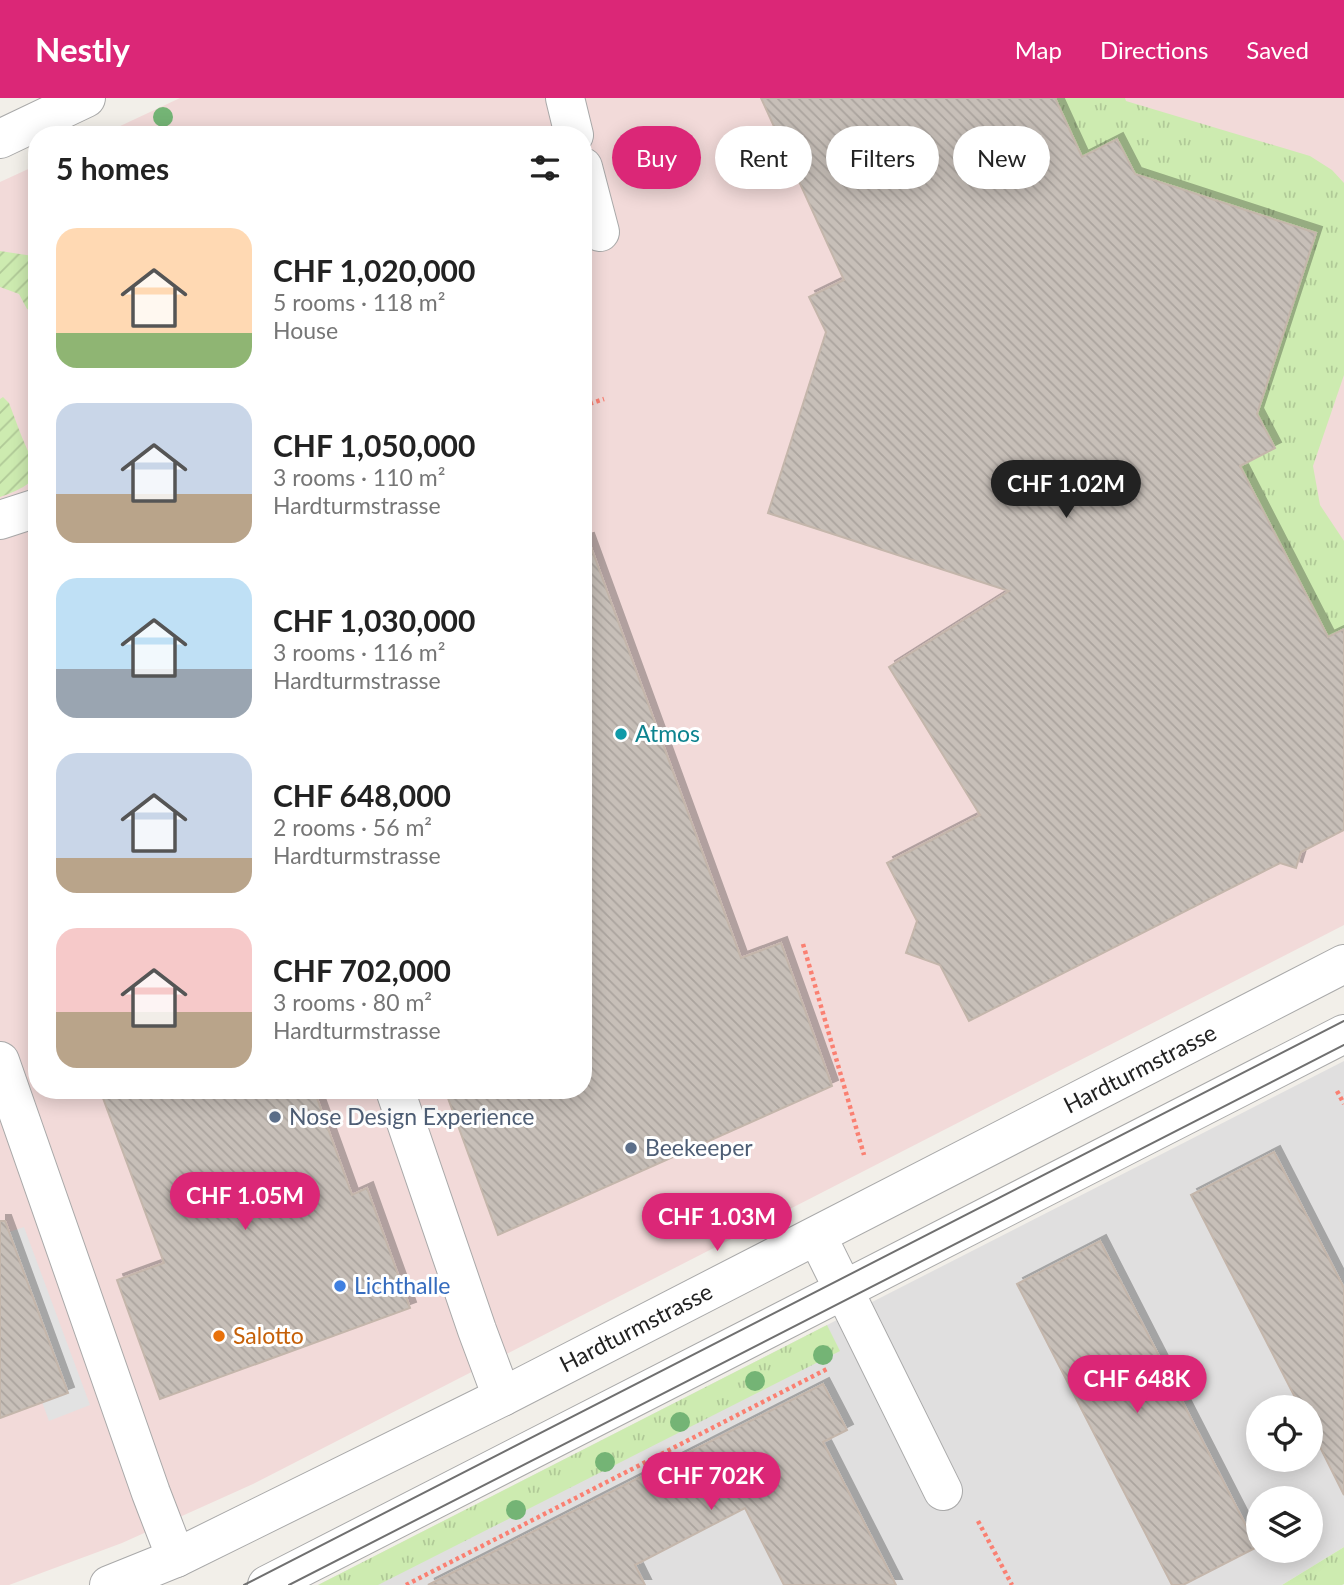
<!DOCTYPE html>
<meta charset="utf-8">
<style>
:root{--surface:#fff;--page:#f6f6f6;--text:#222;--muted:#767676;--accent:#db2777}
body{margin:0;font-family:Lato,sans-serif;background:var(--page);color:var(--text);height:100vh;display:flex;flex-direction:column;font-size:26px;white-space:nowrap}
*{box-sizing:border-box;margin:0}
p{font-size:23px;color:var(--muted)}
.icon{flex:none;width:38px;height:38px;fill:none;stroke:currentColor;stroke-width:2;stroke-linecap:round;stroke-linejoin:round}
.map{position:relative;flex:1;overflow:hidden}
.details{position:absolute;left:28px;top:28px;width:564px;height:973px;display:flex;flex-direction:column;background:var(--surface);border-radius:28px;box-shadow:0 4px 18px #0003}
.details>*{flex:none}
.guide{position:absolute;left:612px;top:28px;width:626px;height:63px;display:flex;gap:14px}
.tools{position:absolute;left:1246px;top:1297px;display:grid;gap:14px}
.tools a{display:grid;place-items:center;width:77px;height:77px;border-radius:50%;background:var(--surface);box-shadow:0 4px 18px #0003;font-size:35px}
.price{position:absolute;translate:-50% -60px;padding:0 16px;border-radius:24px;background:var(--accent);color:#fff;font-size:23px;line-height:46px;filter:drop-shadow(0 2px 4px #0008)}
.price::after{content:'';position:absolute;left:50%;top:42px;width:21px;height:16px;margin-left:-10px;background:inherit;clip-path:polygon(0 0,100% 0,50% 100%)}
.price.active{background:#222;color:#fff}
ul{padding:0;list-style:none}
li{display:flex;align-items:center;gap:21px;height:175px;padding:0 28px}
li span{display:grid;place-items:center;flex:none;width:196px;height:140px;border-radius:21px;color:#555}
li>.icon{margin-inline-start:auto}
span .icon{width:84px;height:84px;fill:#fffc;stroke-width:1}
li b{font-size:30px}
h2{display:flex;justify-content:space-between;align-items:center;height:84px;padding:0 28px;font-size:30px}
.tag{padding:0 24px;border-radius:32px;background:var(--surface);box-shadow:0 4px 18px #0003;font-size:24px;line-height:63px}
.tag.active{background:var(--accent);color:#fff}
header{display:flex;align-items:center;gap:42px;box-sizing:border-box;height:98px;padding:0 35px;background:var(--accent);color:#fff}
header strong{font-size:33px}
nav{display:flex;gap:38px;margin-inline-start:auto;font-size:24px}
.map>svg:first-child{display:block}
.residential{fill:#e0dfdf;fill-rule:evenodd}
.commercial{fill:#f2dad9}
.grass{fill:url(#grass-tufts)}
.garden{fill:url(#garden-furrows)}
.parking{fill:#e2e2e2}
.building{fill:url(#building-back-hatch);stroke:#c4b6ab;stroke-width:2;filter:url(#shadow)}
.lines{fill:none;stroke-linecap:round;stroke-linejoin:round}
.minor-casing{stroke:#a9a9a9;stroke-width:40}
.path{stroke:#fa8072;stroke-width:4.5;stroke-dasharray:3.5 3.5;stroke-linecap:butt}
.minor{stroke:#fff;stroke-width:38}
.tram{stroke:#707070;stroke-width:2}
.tree{fill:#74b475}
.culture-dot{fill:#0f9aa8;stroke:#fff;stroke-width:2.5}
.service-dot{fill:#5c6f8a;stroke:#fff;stroke-width:2.5}
.shop-dot{fill:#3f7fe0;stroke:#fff;stroke-width:2.5}
.food-dot{fill:#e8710a;stroke:#fff;stroke-width:2.5}
.labels{text-anchor:middle;stroke-width:6;stroke-linejoin:round;paint-order:stroke}
.culture-label{font-size:23px;fill:#0d838f;stroke:#fff;text-anchor:start}
.street-label{font-size:23px;fill:#222;stroke:#fff}
.service-label{font-size:23px;fill:#4e5e75;stroke:#fff;text-anchor:start}
.shop-label{font-size:23px;fill:#366cbe;stroke:#fff;text-anchor:start}
.food-label{font-size:23px;fill:#c56008;stroke:#fff;text-anchor:start}
</style>
<header>
<strong>Nestly</strong>
<nav><a>Map</a><a>Directions</a><a>Saved</a></nav>
</header>
<div class="map">
<svg width="1344" height="1487" viewBox="0 0 1344 1487">
<defs>
<pattern id="grass-tufts" width="24" height="20" patternUnits="userSpaceOnUse" patternTransform="scale(1.75)"><rect width="24" height="20" fill="#cdebb0"/><path d="M3 7l-1-3M5 7V3M7 7l1-3M15 17l-1-3M17 17v-4M19 17l1-3" fill="none" stroke="#b0c997"/></pattern>
<pattern id="garden-furrows" width="10" height="10" patternUnits="userSpaceOnUse" patternTransform="scale(1.75)"><rect width="10" height="10" fill="#cdebb0"/><path d="M-1 1l2-2M0 10L10 0M9 11l2-2" fill="none" stroke="#b0c997"/></pattern>
<pattern id="building-back-hatch" width="6" height="6" patternUnits="userSpaceOnUse" patternTransform="scale(1.75)"><rect width="6" height="6" fill="#c7bfb8"/><path d="M-1 5l2 2M0 0l6 6M5-1l2 2" fill="none" stroke="#aba49e"/></pattern>
<filter id="shadow"><feDropShadow dx="6" dy="-6" stdDeviation="0" flood-color="#0004"/></filter>
</defs>
<rect width="100%" height="100%" fill="#f2efe9"/>
<path class="residential" d="M1344,963V1449L1282,1487H318ZM1258,1309H1311V1362H1258ZM1258,1400H1311V1452H1258Z"/>
<polygon class="commercial" points="180,0 1344,0 1344,827 253,1386 122,1445 9,1487 0,1487 0,84 37,67 37,992 583,992 583,37 101,37"/>
<g class="grass">
<polygon points="1055,0 1125,0 1126,3 1310,58 1332,72 1344,85 1344,277 1313,368 1320,407 1344,443 1344,531 1328,539 1240,368 1275,350 1257,316 1315,135 1135,76 1117,41 1082,59"/>
<polygon points="827,1227 840,1253 378,1487 318,1487"/>
<polygon points="1344,1449 1344,1486 1342,1487 1282,1487"/>
</g>
<g class="garden">
<polygon points="0,153 33,158 37,155 37,215 27,211 19,196 0,189"/>
<path d="M3,299L9,305C15,320 20,336 27,351C29,356 34,359 36,365C43,384 14,394 0,399V301Z"/>
</g>
<polygon class="parking" points="24,1129 90,1307 49,1323 42,1304 0,1137"/>
<g class="building">
<polygon points="761,0 1055,0 1082,59 1117,41 1135,76 1316,135 1257,316 1275,350 1240,368 1328,539 1344,531 1344,732 1301,754 1296,770 1280,765 969,923 940,867 906,855 917,823 887,765 980,717 889,569 1009,493 768,415 826,234 809,199 844,182"/>
<polygon points="588,441 741,860 781,845 832,988 498,1137 445,992 583,992 583,442"/>
<polygon points="100,992 314,992 352,1097 367,1090 410,1210 160,1301 117,1182 164,1165"/>
<polygon points="1274,1054 1344,1190 1344,1397 1311,1331 1311,1309 1300,1309 1191,1097"/>
<polygon points="0,1123 5,1123 68,1295 0,1320"/>
<polygon points="1100,1143 1257,1449 1183,1487 1172,1487 1017,1186"/>
<polygon points="823,1286 847,1332 823,1344 896,1487 784,1487 745,1410 635,1467 645,1487 428,1487"/>
</g>
<g class="lines">
<defs>
<g id="minor">
<polyline points="565,0 574,37"/>
<polyline points="0,41 86,0"/>
<polyline points="583,69 600,134"/>
<polyline points="0,422 37,410"/>
<polyline points="0,963 151,1395 176,1460"/>
<polyline points="395,992 477,1232 502,1299"/>
<polyline points="817,1138 943,1393"/>
<polyline points="109,1487 176,1460 502,1299 1344,866"/>
<polyline points="267,1487 1344,936"/>
</g>
</defs>
<use href="#minor" class="minor-casing"/>
<g class="path">
<polyline points="583,308 604,301"/>
<polyline points="803,846 864,1057"/>
<polyline points="1337,993 1344,1006"/>
<polyline points="978,1423 1012,1487"/>
<polyline points="406,1487 829,1270"/>
</g>
<use href="#minor" class="minor"/>
<g class="tram">
<polyline points="244,1487 1344,923"/>
<polyline points="289,1487 1344,947"/>
</g>
</g>
<g class="tree">
<circle cx="163" cy="19" r="10"/>
<circle cx="823" cy="1257" r="10"/>
<circle cx="755" cy="1283" r="10"/>
<circle cx="680" cy="1324" r="10"/>
<circle cx="605" cy="1364" r="10"/>
<circle cx="516" cy="1412" r="10"/>
</g>
<circle class="culture-dot" cx="621" cy="636" r="7"/>
<g class="service-dot">
<circle cx="275" cy="1019" r="7"/>
<circle cx="631" cy="1050" r="7"/>
</g>
<circle class="shop-dot" cx="340" cy="1188" r="7"/>
<circle class="food-dot" cx="219" cy="1238" r="7"/>
<g class="labels">
<g class="culture-label">
<text x="635" y="644">Atmos</text>
</g>
<g class="street-label">
<text transform="translate(1140 971) rotate(-27)" y="8">Hardturmstrasse</text>
<text transform="translate(636 1230) rotate(-27)" y="8">Hardturmstrasse</text>
</g>
<g class="service-label">
<text x="289" y="1027">Nose Design Experience</text>
<text x="645" y="1058">Beekeeper</text>
</g>
<g class="shop-label">
<text x="354" y="1196">Lichthalle</text>
</g>
<g class="food-label">
<text x="233" y="1246">Salotto</text>
</g>
</g>
</svg>
<div class="tools">
<a><svg class="icon" aria-label="locate" viewBox="0 0 24 24"><circle cx="12" cy="12" r="6"/><path d="M12 2v4M12 18v4M2 12h4M18 12h4"/></svg></a>
<a><svg class="icon" aria-label="layers" viewBox="0 0 24 24"><path d="M12 4l9 5-9 5-9-5zM3 14l9 5 9-5"/></svg></a>
</div>
<b class="price active" style="left:1066px;top:422px">CHF 1.02M</b>
<b class="price" style="left:245px;top:1134px">CHF 1.05M</b>
<b class="price" style="left:717px;top:1155px">CHF 1.03M</b>
<b class="price" style="left:1137px;top:1317px">CHF 648K</b>
<b class="price" style="left:711px;top:1414px">CHF 702K</b>
<div class="guide">
<a class="tag active">Buy</a>
<a class="tag">Rent</a>
<a class="tag">Filters</a>
<a class="tag">New</a>
</div>
<section class="details">
<h2>5 homes<svg class="icon" aria-label="filters" viewBox="0 0 24 24"><path d="M4 7h16M4 17h16"/><circle cx="9" cy="7" r="2"/><circle cx="15" cy="17" r="2"/></svg></h2>
<ul>
<li><span style="background:linear-gradient(#ffd9b3 75%,#8fb573 0)"><svg class="icon" aria-label="home" viewBox="0 0 24 24"><path d="M3 11l9-7 9 7M6 9v11h12V9"/></svg></span><div><b>CHF 1,020,000</b><p>5 rooms · 118 m²</p><p>House</p></div></li>
<li><span style="background:linear-gradient(#c9d6e8 65%,#b9a48a 0)"><svg class="icon" aria-label="home" viewBox="0 0 24 24"><path d="M3 11l9-7 9 7M6 9v11h12V9"/></svg></span><div><b>CHF 1,050,000</b><p>3 rooms · 110 m²</p><p>Hardturmstrasse</p></div></li>
<li><span style="background:linear-gradient(#bfe0f5 65%,#9aa5b1 0)"><svg class="icon" aria-label="home" viewBox="0 0 24 24"><path d="M3 11l9-7 9 7M6 9v11h12V9"/></svg></span><div><b>CHF 1,030,000</b><p>3 rooms · 116 m²</p><p>Hardturmstrasse</p></div></li>
<li><span style="background:linear-gradient(#c9d6e8 75%,#b9a48a 0)"><svg class="icon" aria-label="home" viewBox="0 0 24 24"><path d="M3 11l9-7 9 7M6 9v11h12V9"/></svg></span><div><b>CHF 648,000</b><p>2 rooms · 56 m²</p><p>Hardturmstrasse</p></div></li>
<li><span style="background:linear-gradient(#f6c9c9 60%,#b9a48a 0)"><svg class="icon" aria-label="home" viewBox="0 0 24 24"><path d="M3 11l9-7 9 7M6 9v11h12V9"/></svg></span><div><b>CHF 702,000</b><p>3 rooms · 80 m²</p><p>Hardturmstrasse</p></div></li>
</ul>
</section>
</div>
